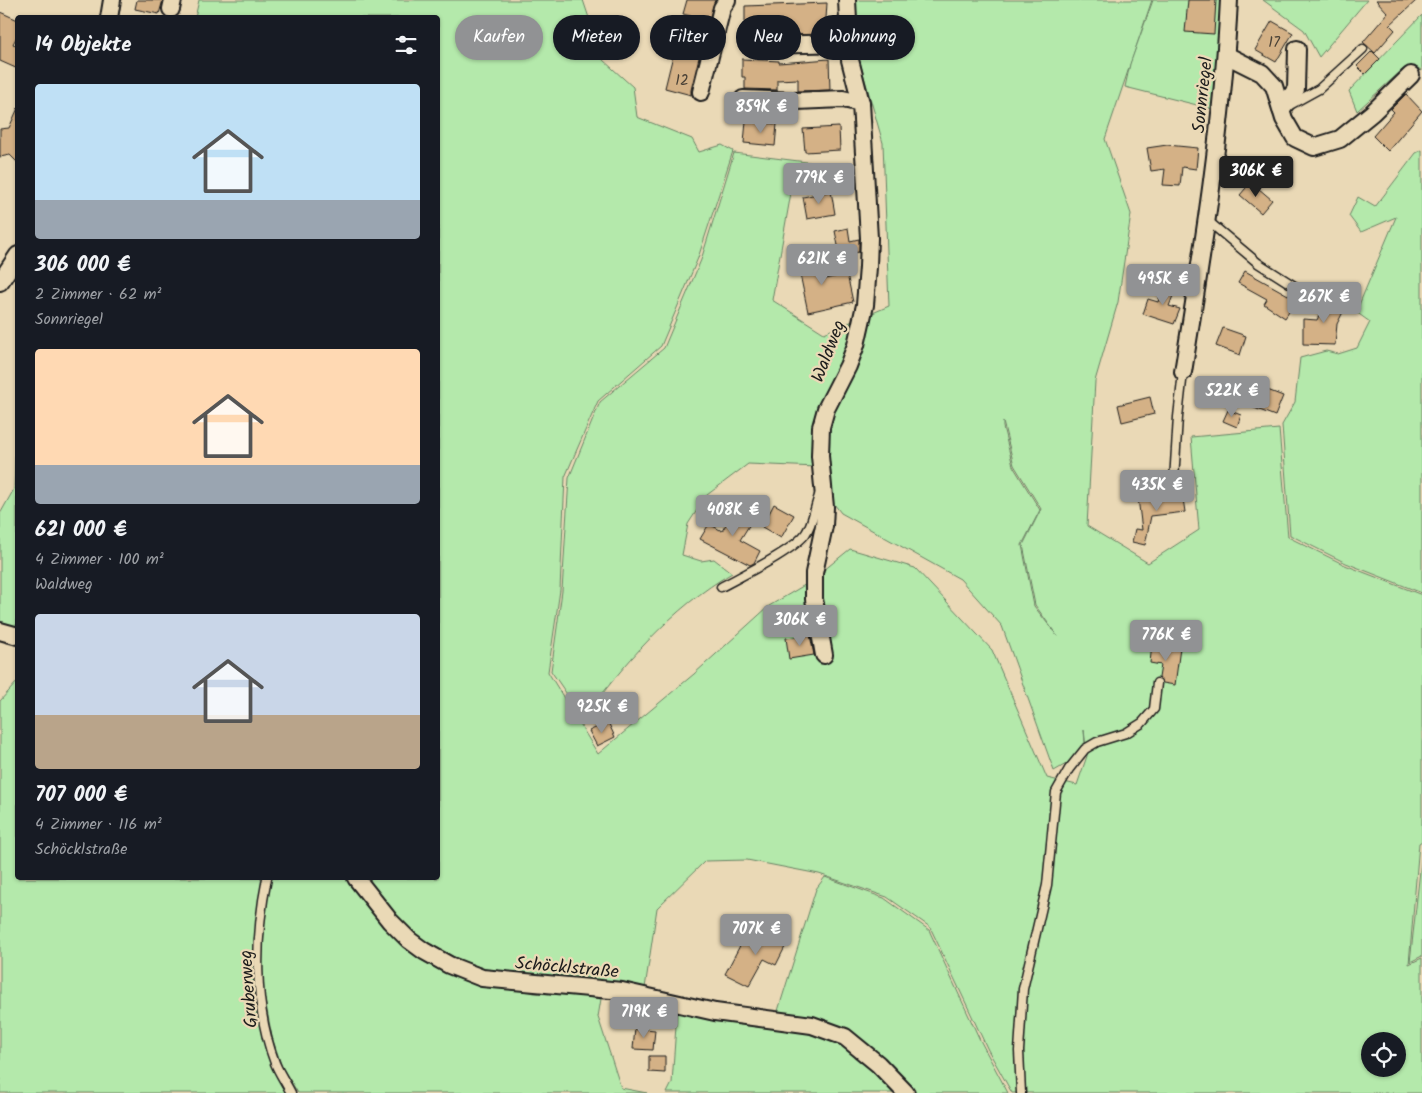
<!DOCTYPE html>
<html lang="de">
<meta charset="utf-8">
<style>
:root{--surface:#171b24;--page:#242831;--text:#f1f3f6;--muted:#9ea1a6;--accent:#919294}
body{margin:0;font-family:Kalam,sans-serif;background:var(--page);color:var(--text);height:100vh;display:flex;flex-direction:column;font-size:19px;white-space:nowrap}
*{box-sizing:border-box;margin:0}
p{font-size:16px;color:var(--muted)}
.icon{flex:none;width:28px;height:28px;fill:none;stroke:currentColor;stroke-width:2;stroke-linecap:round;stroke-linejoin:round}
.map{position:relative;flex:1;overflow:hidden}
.side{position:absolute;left:15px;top:15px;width:425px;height:865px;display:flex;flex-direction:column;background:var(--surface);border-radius:5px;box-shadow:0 1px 4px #0004}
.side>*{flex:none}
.banner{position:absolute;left:455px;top:15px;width:475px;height:45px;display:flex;gap:10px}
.controls{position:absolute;left:1361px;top:1032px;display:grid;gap:10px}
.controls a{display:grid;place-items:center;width:45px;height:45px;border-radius:50%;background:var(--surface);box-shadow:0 1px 4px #0004;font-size:25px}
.price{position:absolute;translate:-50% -42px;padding:0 11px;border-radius:5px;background:var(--accent);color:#fff;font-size:16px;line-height:32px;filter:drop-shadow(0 1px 2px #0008)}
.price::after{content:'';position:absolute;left:50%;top:30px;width:15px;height:11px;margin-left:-8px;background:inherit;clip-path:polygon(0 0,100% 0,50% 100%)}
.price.current{background:#222;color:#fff}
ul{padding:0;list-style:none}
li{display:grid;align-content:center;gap:10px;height:265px;padding:0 20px}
li span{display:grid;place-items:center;height:155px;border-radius:5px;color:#555}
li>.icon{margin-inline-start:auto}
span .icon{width:90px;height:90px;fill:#fffc;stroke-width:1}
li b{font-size:21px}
h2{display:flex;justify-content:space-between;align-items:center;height:60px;padding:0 20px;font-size:21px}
.tag{padding:0 18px;border-radius:22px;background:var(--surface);box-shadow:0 1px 4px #0004;font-size:18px;line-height:45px}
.tag.current{background:var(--accent);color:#fff}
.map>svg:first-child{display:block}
.green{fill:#b4e9ab;stroke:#688264;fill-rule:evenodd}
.building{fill:#d4b186;stroke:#1c1c1c}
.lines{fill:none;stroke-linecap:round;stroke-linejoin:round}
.lane-casing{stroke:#1c1c1c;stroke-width:11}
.street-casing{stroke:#1c1c1c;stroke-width:20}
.lane{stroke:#ead9b6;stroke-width:8}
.street{stroke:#ead9b6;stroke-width:16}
.labels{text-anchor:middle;stroke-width:4.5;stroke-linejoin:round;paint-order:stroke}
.number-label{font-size:15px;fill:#4a4136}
.street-label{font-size:18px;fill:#1c1c1c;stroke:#ead9b6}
</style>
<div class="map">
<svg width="1422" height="1093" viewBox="0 0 1422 1093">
<rect width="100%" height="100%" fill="#ead9b6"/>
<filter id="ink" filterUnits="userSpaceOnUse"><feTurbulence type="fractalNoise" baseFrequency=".02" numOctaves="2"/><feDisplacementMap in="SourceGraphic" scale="10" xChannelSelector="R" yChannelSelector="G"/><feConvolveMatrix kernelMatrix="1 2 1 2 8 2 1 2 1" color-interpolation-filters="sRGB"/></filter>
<g filter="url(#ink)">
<g class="green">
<path d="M199,0H583L603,60L633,87L637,117L692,139L699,152L722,145L733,151L698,258L661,346L598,401L565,477L560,590L548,672L598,754L694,674L769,606L808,583L850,549L915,568L992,650L1047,778L1077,785L1087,756L1084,730L1085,744L1073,760L1054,771L1002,626L960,579L841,513L831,500L825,425L868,315L889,306L883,143L859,59L853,0H1152L1105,139L1131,214L1118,302L1095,381L1087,526L1148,563L1199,530L1191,437L1279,429L1288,537L1345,565L1422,595V841L1419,843L1409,964L1422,958V1093H1012L988,1050L930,927L887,897L819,874L747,860L705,861L657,908L645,988L585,978L497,973L460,960L420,938L393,913L367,878H438V18H195ZM1003,422L1014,465L1041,509L1023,545L1035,605L1058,637L1034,606L1022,545L1040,510L1013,466L1003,427ZM1370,1041H1398V1069H1370Z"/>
<polygon points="1153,0 1226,0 1217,110 1125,87 1130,64"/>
<polygon points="1263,0 1367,0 1319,57 1304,30"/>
<polygon points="1422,15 1422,71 1418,68 1402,70 1357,111 1349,91"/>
<polygon points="1422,150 1422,593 1346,563 1290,535 1282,425 1295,402 1300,358 1326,351 1338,354 1357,348 1370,322 1356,312 1396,217 1361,232 1349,216 1358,197 1375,207 1416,153"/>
<path d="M734,153L823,164L792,187L772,300L824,333L860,318L817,467L748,464L707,495L688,524L682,555L701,561L714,559L732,573C673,607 622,665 583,720L573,703L551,671L562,591L569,478L600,402L664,348L701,260Z"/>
<polygon points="17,409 17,644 0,638 0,514 14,489"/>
<path d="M17,682L18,878H265C259,935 248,996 267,1052C271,1066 281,1080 288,1093H0V701Z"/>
<polygon points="1422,852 1422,956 1410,962"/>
<polygon points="825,877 884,898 929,930 980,1040 1008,1093 915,1093 870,1049 777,1014 816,889"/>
<polygon points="271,878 351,878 432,962 482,987 521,989 534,993 551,994 572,994 601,999 598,1017 621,1088 647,1093 298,1093 282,1067 272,1037 262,984 263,930"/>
<polygon points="677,1011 800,1031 847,1046 897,1093 667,1093 672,1083"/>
</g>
<g class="building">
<polygon points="137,0 163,0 159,14 135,9"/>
<polygon points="687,0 715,0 709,20 705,19 700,41 703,41 691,90 691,95 665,88 678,35 686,37 691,16 683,14"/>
<polygon points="1188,0 1216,0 1214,34 1185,32"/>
<polygon points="1376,0 1417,0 1390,25 1395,30 1375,53 1363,42 1388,13"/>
<polygon points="827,3 825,34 748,37 748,23 745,23 745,6"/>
<polygon points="0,12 18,20 18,34 13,44 18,46 18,69 0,61"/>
<polygon points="1272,21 1293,33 1276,62 1255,50"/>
<polygon points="1372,51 1380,59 1365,74 1357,66"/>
<polygon points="742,59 779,61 779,63 829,59 830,90 798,91 798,79 777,80 777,90 745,89 745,77 742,77"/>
<polygon points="1406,94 1422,111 1388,151 1373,136 1394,112 1391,109"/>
<polygon points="18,108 18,163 10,155 0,157 0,129 9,128"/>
<polygon points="746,121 777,124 775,146 744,143"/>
<polygon points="839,127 840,150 805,152 803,129"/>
<polygon points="1167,145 1198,148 1196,169 1182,167 1180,186 1163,185 1165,169 1151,171 1147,148"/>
<polygon points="1251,182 1272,200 1261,213 1240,195"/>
<polygon points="831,191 835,214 807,219 803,197"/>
<polygon points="848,228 850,241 859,239 859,252 840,255 835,231"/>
<polygon points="820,255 825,279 847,274 853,302 808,312 797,260"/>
<polygon points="1245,271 1297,300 1285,318 1264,304 1267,299 1238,283"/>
<polygon points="1164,284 1176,288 1169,306 1180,309 1174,324 1143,314 1148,299 1158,302"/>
<polygon points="1330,295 1347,304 1337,324 1335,345 1303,344 1303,319 1317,320 1323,307 1329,305 1328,298"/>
<polygon points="1223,328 1246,336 1240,355 1216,346"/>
<polygon points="1257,386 1283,396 1275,416 1249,406"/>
<polygon points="1150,397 1154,414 1122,422 1118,405"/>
<polygon points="1228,410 1241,415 1237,427 1223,421"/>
<polygon points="1182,492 1185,512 1151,516 1145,545 1132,542 1135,529 1142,530 1138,498"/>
<polygon points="774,504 794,515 781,538 762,527"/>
<polygon points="737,506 743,510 744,508 755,516 740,540 760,551 754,563 750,565 700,539 709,524 722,531"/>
<polygon points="810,635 814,655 789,659 786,638"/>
<polygon points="1152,644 1180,648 1175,685 1163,683 1159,678 1161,665 1150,663"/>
<polygon points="608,722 615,737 597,746 589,731"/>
<polygon points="760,927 788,941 776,965 764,959 749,986 725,974 744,938 752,942"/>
<polygon points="635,1028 655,1030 653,1050 633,1049"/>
<polygon points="649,1056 665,1056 665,1073 649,1072"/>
</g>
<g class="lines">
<defs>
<g id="lane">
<polyline points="1290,105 1319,89 1363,49"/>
<polyline points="1208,221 1258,263 1310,296 1324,302"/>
<polyline points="1174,480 1178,417 1183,372"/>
<path d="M721,587C741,576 795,550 806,533C813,523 815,505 820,493"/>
<path d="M267,878C255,937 253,1005 275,1063C279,1073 286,1083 291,1093"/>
<polyline points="1021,1093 1019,1051 1023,989 1047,885 1056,792 1069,769 1085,749 1097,742 1126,733 1142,723 1154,709 1157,683"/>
</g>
<g id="street">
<polyline points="171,9 173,0"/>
<polyline points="109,18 112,0"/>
<polyline points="762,45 849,43"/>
<polyline points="1226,55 1262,73 1274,86 1284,119 1295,138 1314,147 1340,139 1372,113 1411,75"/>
<polyline points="701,92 722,8 727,0"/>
<polyline points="743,99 796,101 843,99 861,103"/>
<polyline points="1281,110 1296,89 1297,49"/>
<polyline points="0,282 18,255"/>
<path d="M1183,372C1203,248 1223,125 1229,0"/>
<polyline points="0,631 18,636"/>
<polyline points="824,655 814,599 814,573 824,526 825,507 820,456 821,427 826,409 848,366 856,345 865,305 868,267 869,238 861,103 850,60 847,0"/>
<polyline points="356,878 390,921 409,940 424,951 449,965 482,978 622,991 715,1012 812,1025 845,1037 878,1064 906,1093"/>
</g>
</defs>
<use href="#lane" class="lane-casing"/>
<use href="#street" class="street-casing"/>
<use href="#lane" class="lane"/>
<use href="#street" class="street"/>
</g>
</g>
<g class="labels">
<g class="number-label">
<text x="1274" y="47">17</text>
<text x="682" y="85">12</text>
</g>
<g class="street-label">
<text transform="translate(1202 95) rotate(-84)" y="6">Sonnriegel</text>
<text transform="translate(828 351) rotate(-69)" y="6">Waldweg</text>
<text transform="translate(567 967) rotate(5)" y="6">Schöcklstraße</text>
<text transform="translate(248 989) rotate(-94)" y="6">Gruberweg</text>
</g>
</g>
</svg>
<div class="controls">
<a><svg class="icon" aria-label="locate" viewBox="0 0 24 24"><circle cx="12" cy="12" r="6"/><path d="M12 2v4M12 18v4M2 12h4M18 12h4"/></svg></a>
</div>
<b class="price" style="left:761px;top:134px">859K €</b>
<b class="price current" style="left:1256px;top:198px">306K €</b>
<b class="price" style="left:819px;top:205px">779K €</b>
<b class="price" style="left:822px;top:286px">621K €</b>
<b class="price" style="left:1163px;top:306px">495K €</b>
<b class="price" style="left:1324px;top:324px">267K €</b>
<b class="price" style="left:1232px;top:418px">522K €</b>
<b class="price" style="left:1157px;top:512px">435K €</b>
<b class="price" style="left:733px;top:537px">408K €</b>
<b class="price" style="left:800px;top:647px">306K €</b>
<b class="price" style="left:1166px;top:662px">776K €</b>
<b class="price" style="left:602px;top:734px">925K €</b>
<b class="price" style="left:756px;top:956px">707K €</b>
<b class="price" style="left:644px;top:1039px">719K €</b>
<div class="banner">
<a class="tag current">Kaufen</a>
<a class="tag">Mieten</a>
<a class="tag">Filter</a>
<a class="tag">Neu</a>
<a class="tag">Wohnung</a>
</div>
<section class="side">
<h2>14 Objekte<svg class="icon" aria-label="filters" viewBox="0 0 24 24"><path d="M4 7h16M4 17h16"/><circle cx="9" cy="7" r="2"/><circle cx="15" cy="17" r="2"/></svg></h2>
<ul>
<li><span style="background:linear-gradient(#bfe0f5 75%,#9aa5b1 0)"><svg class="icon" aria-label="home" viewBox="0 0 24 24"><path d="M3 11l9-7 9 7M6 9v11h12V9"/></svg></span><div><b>306 000 €</b><p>2 Zimmer · 62 m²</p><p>Sonnriegel</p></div></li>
<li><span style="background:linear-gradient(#ffd9b3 75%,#9aa5b1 0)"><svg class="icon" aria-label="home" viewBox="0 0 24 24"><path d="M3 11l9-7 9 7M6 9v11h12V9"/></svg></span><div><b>621 000 €</b><p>4 Zimmer · 100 m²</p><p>Waldweg</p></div></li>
<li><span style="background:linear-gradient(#c9d6e8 65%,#b9a48a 0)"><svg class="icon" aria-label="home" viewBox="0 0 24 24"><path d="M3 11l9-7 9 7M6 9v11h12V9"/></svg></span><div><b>707 000 €</b><p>4 Zimmer · 116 m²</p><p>Schöcklstraße</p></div></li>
</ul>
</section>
</div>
